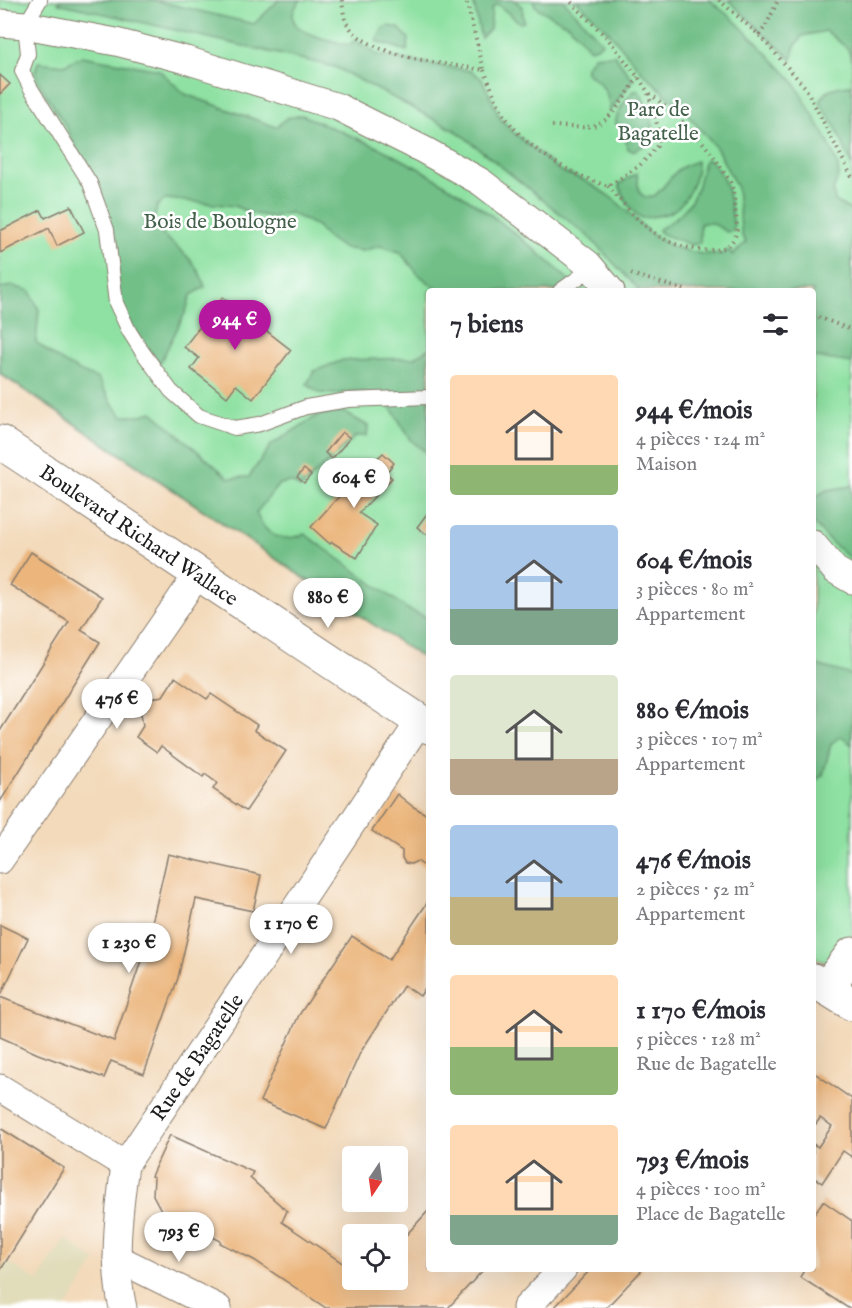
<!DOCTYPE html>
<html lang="fr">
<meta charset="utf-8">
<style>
:root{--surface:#fff;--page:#f7f7f7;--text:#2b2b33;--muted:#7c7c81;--accent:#b5179e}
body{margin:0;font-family:"IM FELL English",serif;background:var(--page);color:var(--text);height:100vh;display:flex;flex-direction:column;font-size:22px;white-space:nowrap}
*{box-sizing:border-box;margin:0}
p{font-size:20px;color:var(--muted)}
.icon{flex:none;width:33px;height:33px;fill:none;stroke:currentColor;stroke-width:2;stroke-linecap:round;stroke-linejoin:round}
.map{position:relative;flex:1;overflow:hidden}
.details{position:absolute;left:426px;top:288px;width:390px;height:984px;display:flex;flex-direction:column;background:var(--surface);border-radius:6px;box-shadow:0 6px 24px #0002}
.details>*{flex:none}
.needle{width:39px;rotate:193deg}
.buttons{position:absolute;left:342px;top:1146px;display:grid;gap:12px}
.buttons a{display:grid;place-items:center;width:66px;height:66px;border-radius:6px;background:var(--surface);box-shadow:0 6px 24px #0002;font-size:30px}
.price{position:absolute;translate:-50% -51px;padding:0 14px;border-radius:21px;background:#fff;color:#222;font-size:20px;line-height:39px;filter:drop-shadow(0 2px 3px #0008)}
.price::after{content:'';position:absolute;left:50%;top:36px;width:18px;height:14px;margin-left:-9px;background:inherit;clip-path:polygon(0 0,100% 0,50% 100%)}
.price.on{background:var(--accent);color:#fff}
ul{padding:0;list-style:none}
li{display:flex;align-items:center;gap:18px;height:150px;padding:0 24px}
li span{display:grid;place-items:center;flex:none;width:168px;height:120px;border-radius:6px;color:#555}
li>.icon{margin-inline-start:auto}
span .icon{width:72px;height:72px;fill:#fffc;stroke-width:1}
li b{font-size:26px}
h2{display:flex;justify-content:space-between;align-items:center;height:72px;padding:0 24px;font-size:26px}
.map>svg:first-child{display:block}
.built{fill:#e1dcba}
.green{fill:#8ee1a2;stroke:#557e5f;stroke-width:1.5}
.forest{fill:#72bf88;stroke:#476e52;stroke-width:1.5}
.building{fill:#ebb57b}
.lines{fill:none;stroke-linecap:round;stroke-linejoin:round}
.service-casing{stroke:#887b6c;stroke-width:16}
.minor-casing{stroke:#887b6c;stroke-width:29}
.tertiary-casing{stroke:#887b6c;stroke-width:35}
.secondary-casing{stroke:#887b6c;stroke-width:35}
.path{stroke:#887b6c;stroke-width:4;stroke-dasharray:1.5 4.5;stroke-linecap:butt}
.service{stroke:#fff;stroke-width:14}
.minor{stroke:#fff;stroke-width:27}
.tertiary{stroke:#fff;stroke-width:33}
.secondary{stroke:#fff;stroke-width:33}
.labels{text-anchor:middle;stroke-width:5;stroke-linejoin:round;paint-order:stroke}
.park-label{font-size:21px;fill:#44614b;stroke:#fff}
.street-label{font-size:21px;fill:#1c1c1c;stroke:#fff}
</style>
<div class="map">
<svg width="852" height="1308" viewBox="0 0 852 1308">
<rect width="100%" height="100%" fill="#fff"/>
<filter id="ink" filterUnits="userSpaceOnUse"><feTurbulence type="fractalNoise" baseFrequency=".0167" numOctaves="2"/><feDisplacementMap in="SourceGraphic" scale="12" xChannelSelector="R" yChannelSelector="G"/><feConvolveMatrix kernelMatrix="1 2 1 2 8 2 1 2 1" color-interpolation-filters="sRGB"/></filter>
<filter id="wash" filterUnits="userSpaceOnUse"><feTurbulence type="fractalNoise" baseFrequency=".008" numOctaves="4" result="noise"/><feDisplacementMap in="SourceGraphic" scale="24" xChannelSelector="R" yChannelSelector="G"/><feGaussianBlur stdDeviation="1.35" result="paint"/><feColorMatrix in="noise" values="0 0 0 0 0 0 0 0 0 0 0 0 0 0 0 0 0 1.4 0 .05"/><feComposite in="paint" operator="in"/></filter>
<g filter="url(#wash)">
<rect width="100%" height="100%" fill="#f3dabb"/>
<polygon class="built" points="65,1238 96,1261 66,1308 0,1308 0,1257 38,1281"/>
<polygon class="green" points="0,0 852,0 852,977 813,956 813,291 429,291 429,662 0,374"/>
<g class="forest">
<path d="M60,0H153L254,24L279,0H301C272,31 328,40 349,45L355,40L378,55L471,71L482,79L500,118L513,132L560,171L583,180L602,191L617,202L651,234L673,247L701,254H723L728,250L733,255L746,242L742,236L741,228L737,188L717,149L688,115L641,71L608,31L576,0H709L733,19L767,53L794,82L828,141L837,163L839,174L833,192L835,201L852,211V363L813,357V291H640L589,237L458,132L335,67L58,3Z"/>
<polygon points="473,0 514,0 522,7 524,22 520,23 497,4 492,8 490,29 481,38"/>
<polygon points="532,0 563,0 602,42 597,47 590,49 570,26 537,8"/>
<polygon points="728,0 852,0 852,60 848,49 826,31 802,36 794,48 792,60"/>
<polygon points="388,26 399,28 409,39 407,51 376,41 383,28"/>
<path d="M603,55H615L633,80L609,112C610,93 602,82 586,73V67L594,56Z"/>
<path d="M82,56L159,70L185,94L276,127L287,118L302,115C335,130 371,142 403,160C469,195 527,239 580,291H439L418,274L400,252L380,246L363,251L343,248L325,236L317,226L290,213L272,217L250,213L235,206L166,199L157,206L153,226C174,247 196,256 205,287L191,295L186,311L160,363L140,341L116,299L106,210L66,126L40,85L35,72L38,62L64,65Z"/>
<path d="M852,85V166L836,128L820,103C825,88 837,86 852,85Z"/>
<path d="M634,91H639C648,109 656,122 653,143C646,142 640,149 633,151L628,149L626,142V130L616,124C615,112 626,100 634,91Z"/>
<path d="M708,159C729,176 730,202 734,227L732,231L727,232C716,226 713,220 700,224V243L691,245L660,233L658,230C675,220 690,208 697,188C700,179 701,169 705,160Z"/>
<path d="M697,161C698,178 687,203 671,212C663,216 652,217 642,218C630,211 623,198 619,184L637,173L639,192L645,197L654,196C672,181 670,169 697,161Z"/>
<path d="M13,286L30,291L39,310L36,342C55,359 74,370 98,379L112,403L122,416H138L152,412L229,478L249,477L271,445L318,415L344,412L368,426L367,436H356L300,488L291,482L279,484L256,513C266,537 281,543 305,534L409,610L429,618V662L0,373V288Z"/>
<path d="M429,348V454C409,441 409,437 397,417C392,409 385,401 379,394L355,391L335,394L319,393L307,384L314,371L343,360L414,358Z"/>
<polygon points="852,486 852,560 831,542 813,523 813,498 827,490"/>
<polygon points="813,664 852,675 852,745 844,738 839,737 831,744 823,775 813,782"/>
</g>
<g id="blocks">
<g class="building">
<polygon points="0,75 10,84 0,94"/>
<polygon points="71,206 84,232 57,246 49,228 0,253 0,231 41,210 45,218"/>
<polygon points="223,297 291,350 253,399 236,385 227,397 191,369 199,358 184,347"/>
<polygon points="342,432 350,438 332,459 325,453"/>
<polygon points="383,453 394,463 386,473 392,478 359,513 377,525 357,558 332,542 330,544 311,527 366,467 367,468"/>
<polygon points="304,469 311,475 304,483 297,477"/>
<polygon points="429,511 429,536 417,527"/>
<polygon points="31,552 102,597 81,630 100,642 0,802 0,731 69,622 10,585"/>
<polygon points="175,677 207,699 211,694 257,725 254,730 286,751 246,811 213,789 217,783 205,774 203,777 161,746 157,752 136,737 143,726 141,713 151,698 163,696"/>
<polygon points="397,794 412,806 429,816 429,869 417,861 411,864 405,863 402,858 402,851 372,831"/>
<polygon points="168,854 261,875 253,911 196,899 178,978 144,1074 111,1061 104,1078 38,1054 0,1037 0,925 28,938 0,997 114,1041 148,940"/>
<polygon points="429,900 429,982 420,996 404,985 360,1053 326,1129 260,1101 299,1015 352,936 389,960"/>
<polygon points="813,1072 852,1099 852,1157 843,1151 822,1183 813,1177 813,1144 818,1147 832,1126 820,1118 816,1124 813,1122"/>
<polygon points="0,1128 64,1168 0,1271"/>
<polygon points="170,1135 253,1172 250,1178 287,1211 282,1222 347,1266 352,1261 352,1280 398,1280 398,1244 429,1210 429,1269 484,1269 448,1308 326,1308 254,1260 220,1243 221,1241 162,1212 153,1195 154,1177 151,1176"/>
<polygon points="823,1201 852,1221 852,1308 848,1308 800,1277 805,1269 813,1269 813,1216"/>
<polygon points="591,1269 643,1269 606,1308 554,1308"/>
</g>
</g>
</g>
<g filter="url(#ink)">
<use href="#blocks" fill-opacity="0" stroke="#887b6c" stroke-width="1.5"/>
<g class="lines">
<defs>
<g id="service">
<polyline points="40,0 25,25 28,54 22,71 30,87 90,183 107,230 116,303 129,331 141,350 171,391 199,416 235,428 260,424 306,407 348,400 429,397"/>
<polyline points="560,291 592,268"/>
</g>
<g id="minor">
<polyline points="0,23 25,25 116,42 186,60 338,107 424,150 481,182 588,264 611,291"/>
<polyline points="813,544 835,570 852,580"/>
<polyline points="0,860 198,574"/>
<polyline points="0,1088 125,1165"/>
<polyline points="117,1258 218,1308"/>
<path d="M123,1308C112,1262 119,1211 125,1165L420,721"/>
<polyline points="526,1308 563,1269"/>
</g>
<polyline id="tertiary" points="826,988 852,954"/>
<g id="secondary">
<polyline points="0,442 429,727"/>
<polyline points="813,980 852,1004"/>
</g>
</defs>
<use href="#service" class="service-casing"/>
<use href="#minor" class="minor-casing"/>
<use href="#tertiary" class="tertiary-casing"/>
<use href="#secondary" class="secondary-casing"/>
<g class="path">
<path d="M342,0C343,7 343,16 347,23C364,57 449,64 484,70L466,0"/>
<polyline points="719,0 759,35 805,87 852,177"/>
<polyline points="759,35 766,26 778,0"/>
<path d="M484,70C490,84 495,99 503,113C523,147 570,175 608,186L639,166L651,154L657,146L659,132L648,92L638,77L608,39L569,0"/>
<path d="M552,126C566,126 585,130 599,124C613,117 630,90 638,77"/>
<path d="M608,186C625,206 641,226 664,239C684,249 734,263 737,228C737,222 736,215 735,209C734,202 735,193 732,187C731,181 726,176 723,171C705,139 676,115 648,92"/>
<polyline points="631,274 688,291"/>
<polyline points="813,315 852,330"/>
</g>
<use href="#service" class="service"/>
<use href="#minor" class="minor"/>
<use href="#tertiary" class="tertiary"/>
<use href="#secondary" class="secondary"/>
</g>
</g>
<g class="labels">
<g class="park-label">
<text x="658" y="116">Parc de<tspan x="658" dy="24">Bagatelle</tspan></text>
<text x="220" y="228">Bois de Boulogne</text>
</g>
<g class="street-label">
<text transform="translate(139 535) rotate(34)" y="7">Boulevard Richard Wallace</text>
<text transform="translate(197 1057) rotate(-56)" y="7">Rue de Bagatelle</text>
</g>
</g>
</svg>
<div class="buttons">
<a><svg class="needle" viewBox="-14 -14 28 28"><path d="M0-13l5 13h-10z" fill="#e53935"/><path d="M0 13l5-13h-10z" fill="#7c7c81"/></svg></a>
<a><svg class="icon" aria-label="locate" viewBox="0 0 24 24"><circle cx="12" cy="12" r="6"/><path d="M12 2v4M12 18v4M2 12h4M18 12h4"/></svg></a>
</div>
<b class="price on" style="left:235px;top:351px">944 €</b>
<b class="price" style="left:354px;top:509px">604 €</b>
<b class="price" style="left:328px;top:629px">880 €</b>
<b class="price" style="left:117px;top:730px">476 €</b>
<b class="price" style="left:291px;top:955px">1 170 €</b>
<b class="price" style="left:129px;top:974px">1 230 €</b>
<b class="price" style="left:179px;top:1263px">793 €</b>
<section class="details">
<h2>7 biens<svg class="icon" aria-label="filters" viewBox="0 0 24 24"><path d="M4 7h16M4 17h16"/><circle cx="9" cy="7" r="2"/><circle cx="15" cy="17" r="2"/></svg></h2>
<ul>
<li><span style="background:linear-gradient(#ffd9b3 75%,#8fb573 0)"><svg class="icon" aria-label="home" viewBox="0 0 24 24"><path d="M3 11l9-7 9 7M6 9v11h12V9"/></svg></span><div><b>944 €/mois</b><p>4 pièces · 124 m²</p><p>Maison</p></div></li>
<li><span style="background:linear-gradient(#a9c7e8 70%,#7fa58c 0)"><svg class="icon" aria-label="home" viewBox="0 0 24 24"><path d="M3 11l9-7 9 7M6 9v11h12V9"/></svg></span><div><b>604 €/mois</b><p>3 pièces · 80 m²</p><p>Appartement</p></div></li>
<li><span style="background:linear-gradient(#dfe7d0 70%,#b9a48a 0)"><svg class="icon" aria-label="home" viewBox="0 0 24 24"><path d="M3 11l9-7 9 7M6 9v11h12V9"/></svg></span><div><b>880 €/mois</b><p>3 pièces · 107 m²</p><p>Appartement</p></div></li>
<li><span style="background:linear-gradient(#a9c7e8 60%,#c2b280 0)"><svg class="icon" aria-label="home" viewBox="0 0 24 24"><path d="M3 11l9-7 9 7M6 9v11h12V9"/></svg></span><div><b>476 €/mois</b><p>2 pièces · 52 m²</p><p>Appartement</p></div></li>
<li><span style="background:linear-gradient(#ffd9b3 60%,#8fb573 0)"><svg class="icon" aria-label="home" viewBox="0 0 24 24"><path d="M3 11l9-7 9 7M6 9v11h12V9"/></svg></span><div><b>1 170 €/mois</b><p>5 pièces · 128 m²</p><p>Rue de Bagatelle</p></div></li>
<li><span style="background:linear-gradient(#ffd9b3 75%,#7fa58c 0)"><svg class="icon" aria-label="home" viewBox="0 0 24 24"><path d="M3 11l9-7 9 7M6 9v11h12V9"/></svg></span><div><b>793 €/mois</b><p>4 pièces · 100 m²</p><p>Place de Bagatelle</p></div></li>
</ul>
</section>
</div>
